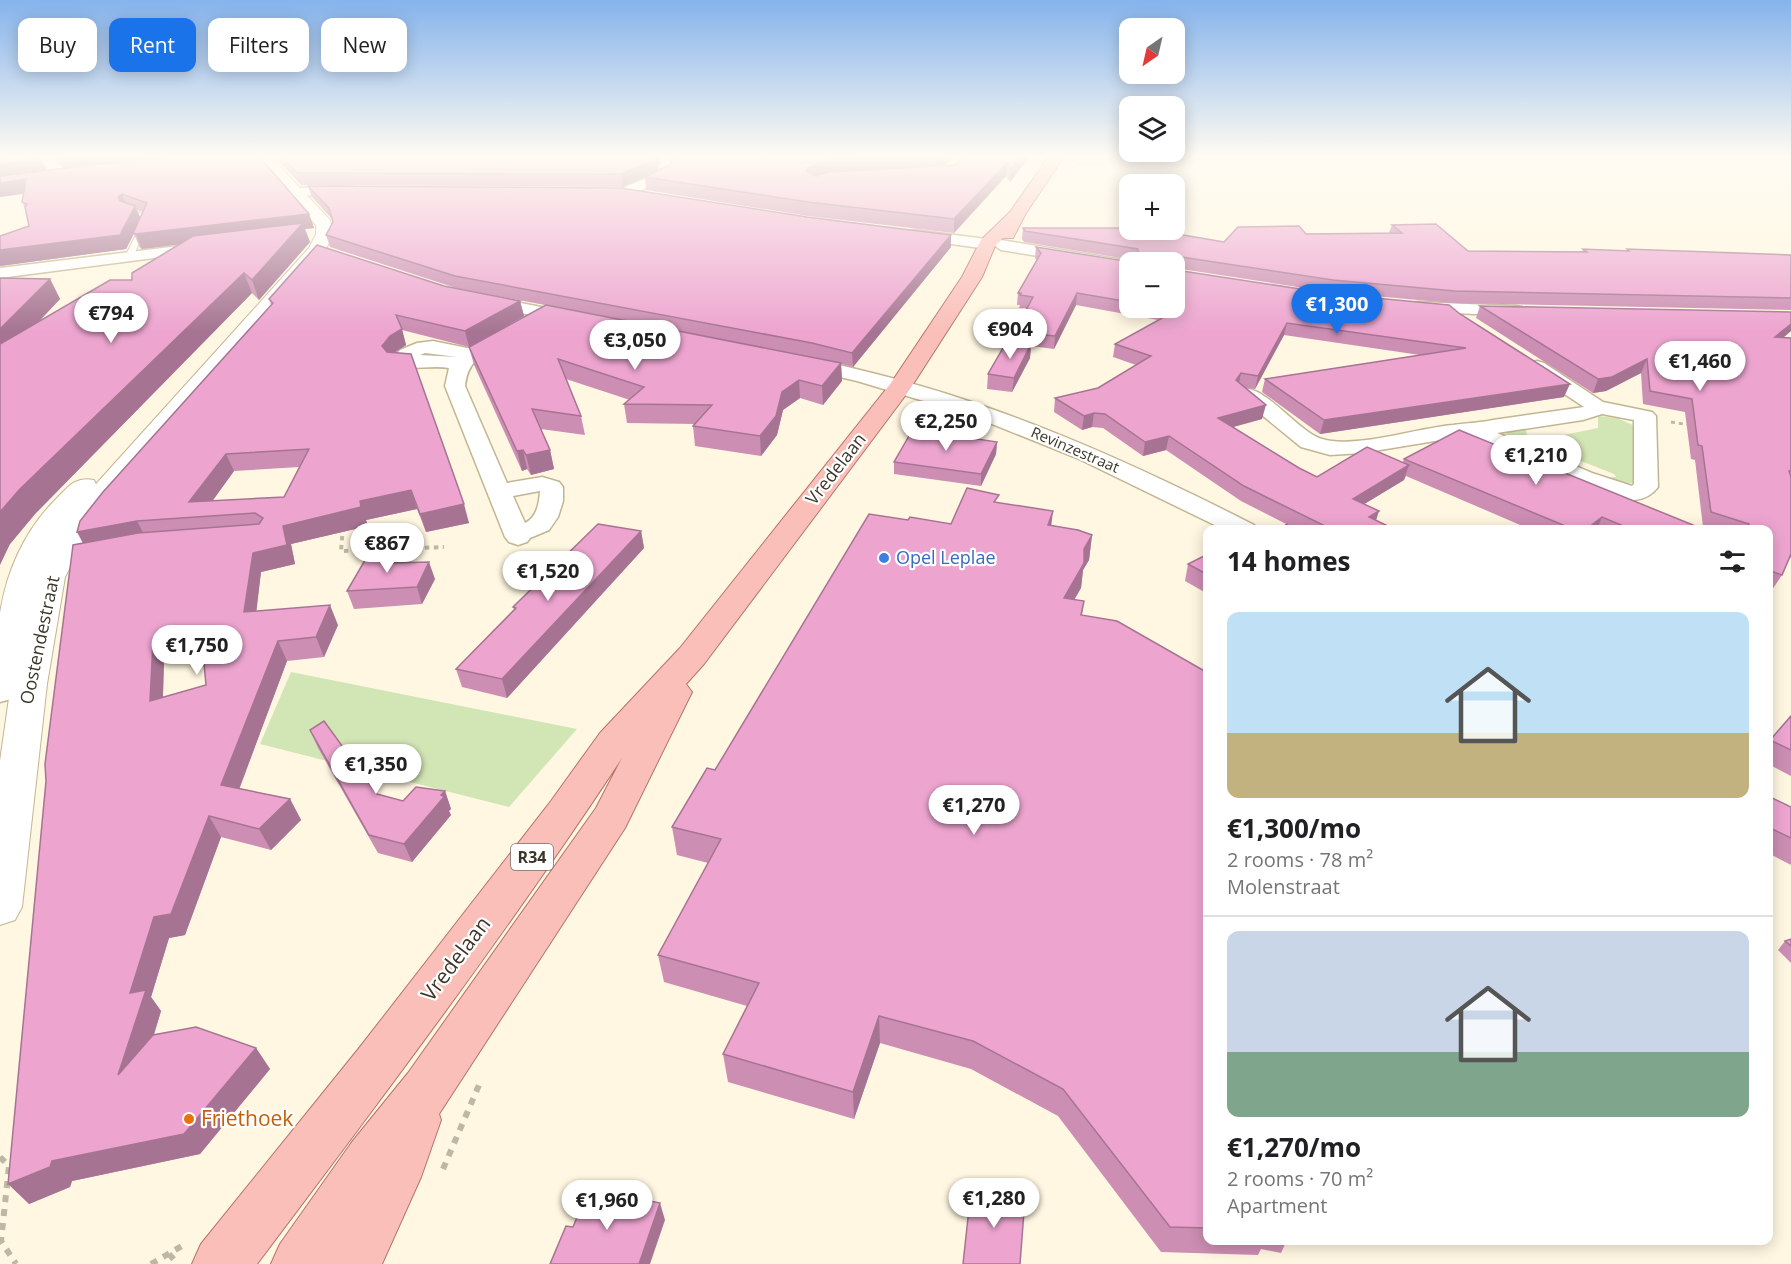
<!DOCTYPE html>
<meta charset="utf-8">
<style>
:root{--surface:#fff;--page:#f6f6f6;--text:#202124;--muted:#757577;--line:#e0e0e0;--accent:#1a73e8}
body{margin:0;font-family:"Open Sans",sans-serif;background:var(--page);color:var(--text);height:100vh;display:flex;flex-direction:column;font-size:22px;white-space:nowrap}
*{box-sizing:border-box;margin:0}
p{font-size:20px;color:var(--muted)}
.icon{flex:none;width:33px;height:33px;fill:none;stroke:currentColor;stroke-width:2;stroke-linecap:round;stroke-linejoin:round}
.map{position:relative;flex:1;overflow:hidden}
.details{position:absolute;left:1203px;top:525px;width:570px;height:720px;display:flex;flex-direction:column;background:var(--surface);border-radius:12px;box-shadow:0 3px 15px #0003}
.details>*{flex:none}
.guide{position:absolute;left:18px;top:18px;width:570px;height:54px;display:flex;gap:12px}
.needle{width:39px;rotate:214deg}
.fabs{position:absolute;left:1119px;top:18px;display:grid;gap:12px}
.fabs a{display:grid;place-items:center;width:66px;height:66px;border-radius:12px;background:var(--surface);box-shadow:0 3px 15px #0003;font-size:30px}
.price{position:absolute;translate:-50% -51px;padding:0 14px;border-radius:21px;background:#fff;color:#222;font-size:20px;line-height:39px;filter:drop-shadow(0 2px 3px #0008)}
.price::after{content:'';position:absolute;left:50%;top:36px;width:18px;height:14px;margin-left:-9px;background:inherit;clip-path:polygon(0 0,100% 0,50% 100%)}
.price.current{background:var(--accent);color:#fff}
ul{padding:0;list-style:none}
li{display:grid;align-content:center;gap:12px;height:318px;padding:0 24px}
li+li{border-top:2px solid var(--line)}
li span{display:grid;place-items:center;height:186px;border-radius:12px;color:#555}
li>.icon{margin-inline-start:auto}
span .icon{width:108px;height:108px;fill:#fffc;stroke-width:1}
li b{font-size:26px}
h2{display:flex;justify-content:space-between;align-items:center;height:72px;padding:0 24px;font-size:26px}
.tag{padding:0 21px;border-radius:12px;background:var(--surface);box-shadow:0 3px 15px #0003;font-size:21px;line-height:54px}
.tag.current{background:var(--accent);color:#fff}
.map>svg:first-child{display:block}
.green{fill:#d2e5b4}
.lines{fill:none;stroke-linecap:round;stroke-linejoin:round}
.service-casing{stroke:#c2b592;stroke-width:2}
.minor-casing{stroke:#c2b592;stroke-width:3}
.tertiary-casing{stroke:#c2b592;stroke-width:2}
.primary-casing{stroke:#b57368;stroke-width:2}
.path-far3{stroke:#beb7a4;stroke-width:1.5;stroke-dasharray:2 2;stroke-linecap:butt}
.path-far2{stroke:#beb7a4;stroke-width:3;stroke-dasharray:4 4;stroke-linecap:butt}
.path-far1{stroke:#beb7a4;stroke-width:4;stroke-dasharray:4.5 4.5;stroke-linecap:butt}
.path{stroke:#beb7a4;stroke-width:6;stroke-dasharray:7 7;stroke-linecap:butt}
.service{fill:#fff;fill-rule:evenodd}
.minor{fill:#fff;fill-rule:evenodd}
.tertiary{fill:#fff;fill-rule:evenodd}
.primary{fill:#fabfb9;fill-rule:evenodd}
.wall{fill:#cc8eb3;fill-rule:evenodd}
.shaded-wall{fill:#a67492}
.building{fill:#eda5d0;stroke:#a67492;stroke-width:1.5;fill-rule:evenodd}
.shop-dot{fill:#3f7fe0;stroke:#fff;stroke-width:2}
.food-dot{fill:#e8710a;stroke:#fff;stroke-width:2}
.labels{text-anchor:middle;stroke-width:4.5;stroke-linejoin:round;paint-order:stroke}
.far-street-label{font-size:15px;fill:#3b3628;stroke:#fff}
.shield{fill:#fff;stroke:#767268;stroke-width:1.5}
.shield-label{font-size:16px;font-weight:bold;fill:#3b3628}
.street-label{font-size:18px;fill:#3b3628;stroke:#fff}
.shop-label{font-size:18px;fill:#366cbe;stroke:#fff;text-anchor:start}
.near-street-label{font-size:21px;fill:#3b3628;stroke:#fff}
.near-food-label{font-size:21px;fill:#c56008;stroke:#fff;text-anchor:start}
</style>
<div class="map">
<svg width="1791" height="1264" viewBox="0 0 1791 1264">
<rect width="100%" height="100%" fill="#fff7e1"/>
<g class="green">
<polygon points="1598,416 1617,418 1635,426 1637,478 1633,483 1623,484 1599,478 1616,477 1614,474 1543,446 1513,445 1505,440 1504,435 1508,432 1526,428 1527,437 1539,440 1598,428"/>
<polygon points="291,672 577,729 509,807 260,744"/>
</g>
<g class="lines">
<defs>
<polygon id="service" points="128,209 151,217 133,257 129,259 125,257 144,218 126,212"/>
<g id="minor">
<path d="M29,155C46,155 58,157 65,175L63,178H53L48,167Z"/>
<polygon points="662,155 674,155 670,178 628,196 618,196 616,193 618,190 659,173"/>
<polygon points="349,186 354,187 356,190 354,193 297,196 290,192 297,188"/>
<polygon points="914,230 987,239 994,244 1001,240 1135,262 1130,262 1130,271 1001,250 994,245 987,249 909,238 906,235 909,232"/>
<polygon points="203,243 208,245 211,248 208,251 0,278 0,268"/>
<polygon points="485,296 572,313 578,314 581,318 578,322 572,323 479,305 476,301 479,297"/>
<polygon points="1418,302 1516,306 1522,307 1525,311 1522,315 1516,316 1412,311 1409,307 1412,303"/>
<path d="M505,330L512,332L514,336L512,340C488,352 468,356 465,386L507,483L542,477L559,482L563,487V501L558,517L549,530L530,538L527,542L518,545L509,542L505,537L445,386L449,368C431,365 410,371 392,366L389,362L400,350L417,343L433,341L467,348ZM425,353L457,357L420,355ZM540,491C539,504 537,517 525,523L513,496Z"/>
<path d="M803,357C864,370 924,385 983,406C1076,438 1166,480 1254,525L1257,530H1225L1077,458L967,414L857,381L796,367L793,363L796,359Z"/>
<path d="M1537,361L1544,363L1603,402L1652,412L1656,416L1658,487C1652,495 1644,499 1634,500C1603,502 1510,456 1478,441L1476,437L1453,438L1362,453L1330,455L1301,447L1235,393L1238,389C1264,382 1296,431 1322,439C1356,449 1416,428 1453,425C1467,423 1479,423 1493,420L1584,407L1530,371L1527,367L1530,363ZM1602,414L1634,420V484L1632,486L1592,473L1497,433L1583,420Z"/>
<polygon points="29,674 40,677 44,684 40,691 0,702 0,682"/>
</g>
<path id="tertiary" d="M254,155H269L330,220L334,234L323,254L95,519L65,577L47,684L22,907L15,920L0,925V761L11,684L0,687C0,663 0,637 0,613C7,570 25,530 56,499C68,487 75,476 94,480L96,484L309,248L316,234V225Z"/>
<path id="primary" d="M1050,155H1065L1026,213L1013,238H1003L995,246L982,277L908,392L704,664L686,684L692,692L625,828L439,1114L441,1120L421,1177L382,1264H271L280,1244L352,1142L408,1073L596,808L622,758C508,931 382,1098 257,1264H192L201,1244L360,1047L551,801L600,733L680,648L891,383L962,277L981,240L1010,212Z"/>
</defs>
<use href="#service" class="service-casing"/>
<use href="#minor" class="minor-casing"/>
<use href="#tertiary" class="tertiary-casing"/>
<use href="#primary" class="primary-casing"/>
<polyline class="path-far3" points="1078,165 1215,155"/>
<polyline class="path-far2" points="1671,422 1690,425"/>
<polyline class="path-far1" points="343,527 341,551 444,547"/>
<g class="path">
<polyline points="0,1157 9,1166 1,1241 16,1264"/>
<polyline points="443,1169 479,1085"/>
<polyline points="169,1254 178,1264"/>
<polyline points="151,1264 182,1246"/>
</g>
<use href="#service" class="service"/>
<use href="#minor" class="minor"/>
<use href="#tertiary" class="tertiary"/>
<use href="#primary" class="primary"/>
</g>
<g class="wall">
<path d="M50,155H258L309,214L314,228L305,229L310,242L259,300L252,293L35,514L10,544L0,278L50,279L60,299L39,321L132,280L180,244L142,249L140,248L134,234L126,249L0,266V250L29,226L25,208L22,202L24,194L0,197L41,159L46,170L63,168L58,161ZM137,210L143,212L140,218Z"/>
<polygon points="273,155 660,155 657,171 954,155 945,165 1031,155 1010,182 1006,176 954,233 808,216 646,190 645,177 650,175 623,187 301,185"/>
<path d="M308,186L951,247L853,367L841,364L842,381L823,405L800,398L783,410L777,435L761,456L695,446L693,426L695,424L627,423L624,404L630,400L566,379L581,416L585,435L541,429L550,450L554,469L531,475L527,469L522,471L474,365L469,347L545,305L459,289L330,247L326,235L333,222L332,219L312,197ZM718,339L812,357L822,359Z"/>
<path d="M1392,225L1468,251L1582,252L1583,249L1627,251V249L1791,255V310L1451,303L1330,292L1175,268L1176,270L1460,314L1564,397L1320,434L1262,392L1265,379L1420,355L1284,335L1255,389L1245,388L1262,419L1233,427L1299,468L1317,477L1403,462L1404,459L1690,530H1532L1406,476L1404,480L1364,504L1376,520L1396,530H1298L1241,501L1166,450L1143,456L1103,428L1092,427L1082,430L1054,412L1055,398L1098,388L1136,365L1113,357L1115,344L1158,320L1076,305L1054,349L1031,346L1030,358L1012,392L987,389L988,374L1014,341V332L1027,308H1019L1020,305H1017L1018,293L1037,260L1035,258L1036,247L1131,262L1133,260L1024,242L1022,239L1023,228L1170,230V233L1224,242L1306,234L1389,233ZM1130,262L1174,308H1130Z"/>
<path d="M444,286L520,301L524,316L469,347L402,330L406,345L395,353L469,523L426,532L417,509L366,520L368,526L291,544L295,564L261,572L256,611L338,625L324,657L287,661L239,788L290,799L301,820L271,850L221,837L185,935L169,938L151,997L161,1011L154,1035L256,1048L270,1069L200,1154L72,1181L70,1187L29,1204L83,543L271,305L269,299ZM299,467L284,497L212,501L234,471ZM203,655L206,685L163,697L164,662Z"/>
<polygon points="1480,306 1791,312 1791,331 1783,338 1791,338 1791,558 1789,558 1782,575 1772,590 1768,589 1768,530 1711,530 1703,527 1695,460 1691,459 1685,412 1643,404 1641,373 1606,391 1593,393 1476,318"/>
<polygon points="997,442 996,454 981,486 894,474 894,462"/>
<polygon points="998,503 1051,525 1092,535 1089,560 1083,570 1081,588 1074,600 1084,601 1082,615 1208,673 1208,1240 1287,1240 1281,1253 1261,1249 1258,1255 1161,1252 1058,1116 971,1069 880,1043 854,1119 728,1082 723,1054 747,1006 664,982 658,955 708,863 677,855 672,827 715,770 908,520 951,524"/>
<polygon points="641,531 644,548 507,698 462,687 456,669 514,610 513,607"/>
<polygon points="397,554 400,563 435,579 422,604 354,609 347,591"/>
<polygon points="1208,554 1208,594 1185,581 1188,564"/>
<polygon points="1791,716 1791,776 1768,764 1768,742"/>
<polygon points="310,730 377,794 403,801 445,791 451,809 449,811 451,815 412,862 378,853 318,748"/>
<polygon points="1768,796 1791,807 1791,865 1768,853"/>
<polygon points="1791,939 1791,963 1778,950 1785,941"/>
</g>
<g class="shaded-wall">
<polygon points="73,155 178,155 64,170 59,157"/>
<polygon points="656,155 660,155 657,171 623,187 621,174"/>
<polygon points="912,155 954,155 945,166 808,181 806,171 807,168 826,160"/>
<polygon points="1022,155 1031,155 1010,182 1011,169"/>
<polygon points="41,159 47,171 0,177 0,164"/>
<polygon points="1007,163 1006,176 954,233 954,219"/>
<polygon points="26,179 32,192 0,197 0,183"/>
<polygon points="122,194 127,207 124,211 118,197"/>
<polygon points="135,206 141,219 126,249 0,266 0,250"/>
<polygon points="309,214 314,228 305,229 310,242 259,300 252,280 297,230 142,249 136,234"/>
<polygon points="951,235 951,247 853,367 852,353"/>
<polygon points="244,273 252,293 35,514 10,544 0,565 0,512 20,489"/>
<polygon points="50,279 60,299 0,363 0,329"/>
<polygon points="1077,293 1076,305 1054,349 1055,336"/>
<polygon points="520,301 524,316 469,347 465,331"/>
<polygon points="1287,323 1284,335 1255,389 1258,376"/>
<polygon points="1791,324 1791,331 1768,350 1775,337"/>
<polygon points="402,329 406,345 395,352 387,362 382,346 390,336"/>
<polygon points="1031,344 1030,358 1012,392 1014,378"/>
<polygon points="1647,359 1641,373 1606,391 1593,393 1598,379"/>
<polygon points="841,363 842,381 823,405 822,386"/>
<polygon points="1241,373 1238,387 1236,380"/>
<polygon points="799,380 800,398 783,410 777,435 761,456 760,436 782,392"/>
<polygon points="1570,384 1564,397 1320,434 1324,420"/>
<polygon points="1266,405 1262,419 1215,432 1218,418"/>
<polygon points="1094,413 1092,427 1082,430 1084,416"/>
<polygon points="1169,436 1166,450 1143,456 1145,442"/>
<polygon points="997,442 996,454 981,486 981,474"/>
<polygon points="523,450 527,469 522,471 517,451"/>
<polygon points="550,450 554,469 531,475 526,455"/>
<polygon points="226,454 234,471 201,517 189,502"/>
<polygon points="1409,465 1404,480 1348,514 1353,499"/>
<polygon points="411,490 417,509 366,520 368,526 291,544 295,564 261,572 254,632 244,612 253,553 283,526 360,501"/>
<polygon points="464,504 469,523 426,532 420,514"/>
<polygon points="1053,511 1050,536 1048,525"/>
<polygon points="1379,511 1374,527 1369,517"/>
<polygon points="1602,517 1597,530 1585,530"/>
<polygon points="137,521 147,540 87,551 77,532"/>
<polygon points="641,531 644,548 507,698 502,679"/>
<polygon points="1092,535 1089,560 1083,570 1081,588 1060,624 1064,598 1084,549"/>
<polygon points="397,554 403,571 393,563"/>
<polygon points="429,562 435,579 422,604 417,587"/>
<polygon points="330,605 338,625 324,657 316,637"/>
<polygon points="201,633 211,653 164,662 162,721 150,701 153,642"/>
<polygon points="278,641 287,661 233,806 221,785"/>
<polygon points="445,791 451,809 449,811 451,815 412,862 404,844"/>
<polygon points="290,799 301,820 271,850 259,829"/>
<polygon points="209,816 221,837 185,935 169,938 151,997 161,1011 135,1095 118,1075 130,993 154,917"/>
<polygon points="879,1016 880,1043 854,1119 853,1092"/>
<polygon points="256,1048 270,1069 200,1154 72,1181 70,1187 29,1204 8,1184"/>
<polygon points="660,1203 665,1220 650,1264 639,1264"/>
</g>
<g class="building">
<polygon points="0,155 37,155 41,159 0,164"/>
<polygon points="57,155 73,155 59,157"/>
<polygon points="176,155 258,155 309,214 136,234 133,233 147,203 122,194 118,197 120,201 135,206 120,235 0,250 0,236 29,226 25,207 27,204 22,202 26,179 0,183 0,176"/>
<polygon points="280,155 656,155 655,159 621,174 297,173"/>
<polygon points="673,155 912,155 826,160 807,168 806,171 816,176 829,172 956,165 964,155 1022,155 1011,169 1007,163 954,219 808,202 645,177 671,164"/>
<polygon points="308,186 621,188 807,217 951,235 852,353 812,343 455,276 326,235 333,222 329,208"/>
<polygon points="303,223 252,280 244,273 20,489 0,512 0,344 110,280 132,280 132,273 193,236"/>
<polygon points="1436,224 1468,251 1587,252 1583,249 1629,251 1627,249 1791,255 1791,298 1455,291 1333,280 1174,256 1176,270 1333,294 1449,305 1460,314 1570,384 1324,420 1265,379 1466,348 1287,323 1258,376 1241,373 1236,380 1266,405 1218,418 1299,468 1317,477 1367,447 1409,465 1353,499 1379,511 1369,517 1396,530 1333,530 1244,486 1169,436 1145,442 1105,414 1094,413 1084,416 1055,398 1098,388 1151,356 1115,344 1175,311 1158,308 1174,308 1174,262 1130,262 1130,302 1077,293 1055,336 1014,332 1033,297 1020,295 1021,293 1018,293 1041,253 1036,247 1131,262 1134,260 1134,253 1138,252 1138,249 1025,231 1023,228 1130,228 1130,230 1169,230 1166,232 1224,242 1238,227 1299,226 1306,234 1402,233 1392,225"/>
<path d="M317,245L444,286L520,301L465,331L396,315L402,329L390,336L382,346L387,352L411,354L464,504L420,514L411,490L360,501L361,507L283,526L287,545L253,553L244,612L330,605L316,637L278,641L221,785L290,799L259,829L209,816L171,914L154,917L130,993L146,990L118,1075L153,1035L196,1027L256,1048L184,1134L52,1161L50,1167L8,1184L46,781L45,764L73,545L138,533L259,524L263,518L255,513L137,521L77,532L80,521L103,492L273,303L269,299ZM309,449L284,497L189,502L226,454ZM201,633L206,685L150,701L153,642Z"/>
<polygon points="0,278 50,279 0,329"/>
<polygon points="546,305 841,363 822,386 799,380 782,392 776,416 760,436 693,426 712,405 624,404 644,387 558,359 581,416 532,409 550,450 526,455 523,450 517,451 469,347"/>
<polygon points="1480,306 1791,312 1791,324 1775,337 1791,338 1791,471 1789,471 1791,477 1791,554 1782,575 1768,570 1768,530 1746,530 1749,524 1711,512 1702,446 1698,445 1692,399 1650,391 1647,359 1612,377 1598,379"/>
<polygon points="1007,341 1031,344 1014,378 988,374"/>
<polygon points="913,429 997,442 981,474 894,462"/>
<polygon points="1459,430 1693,525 1687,530 1633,530 1602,517 1585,530 1575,530 1404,459"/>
<polygon points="967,488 999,495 994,502 1053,511 1048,525 1078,530 1092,535 1084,549 1084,563 1064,598 1084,601 1081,615 1117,621 1208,673 1208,1228 1170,1227 1063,1089 973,1041 879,1016 853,1092 723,1054 759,983 658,955 721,839 672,827 707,768 715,770 869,514 908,520 910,517 951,524"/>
<polygon points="598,524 641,531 502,679 456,669 516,608 513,607"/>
<polygon points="1287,524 1290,530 1278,530"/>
<polygon points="397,554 393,563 429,562 417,587 347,591 368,555"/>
<polygon points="1208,554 1208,575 1188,564"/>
<polygon points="1791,716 1791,750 1770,740"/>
<polygon points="324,721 377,794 403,801 416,787 445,791 441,795 444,797 404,844 369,835 310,730"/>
<polygon points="1768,796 1791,807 1791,838 1768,827"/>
<polygon points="1791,939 1791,946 1785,941"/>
<polygon points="589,1188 660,1203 639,1264 550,1264 566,1226 573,1227"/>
<polygon points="971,1190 1025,1198 1020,1264 963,1264"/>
</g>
<linearGradient id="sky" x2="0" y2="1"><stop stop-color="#85b3ec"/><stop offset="0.47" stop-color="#fffbf2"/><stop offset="1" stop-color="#fffbf2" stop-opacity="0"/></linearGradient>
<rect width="1791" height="332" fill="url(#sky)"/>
<circle class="shop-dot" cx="884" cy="558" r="6"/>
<circle class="food-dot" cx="189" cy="1119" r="6"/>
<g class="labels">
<g class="far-street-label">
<text transform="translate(1075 450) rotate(23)" y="5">Revinzestraat</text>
</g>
<rect class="shield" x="511" y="844" width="42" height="26" rx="4.5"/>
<g class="shield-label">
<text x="532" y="863">R34</text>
</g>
<g class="street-label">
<text transform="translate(836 469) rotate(-52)" y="6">Vredelaan</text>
<text transform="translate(40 640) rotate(-78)" y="6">Oostendestraat</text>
</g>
<g class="shop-label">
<text x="896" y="564">Opel Leplae</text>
</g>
<g class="near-street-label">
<text transform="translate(456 959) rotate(-53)" y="7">Vredelaan</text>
</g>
<g class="near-food-label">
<text x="201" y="1126">Friethoek</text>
</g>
</g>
</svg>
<div class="fabs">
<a><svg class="needle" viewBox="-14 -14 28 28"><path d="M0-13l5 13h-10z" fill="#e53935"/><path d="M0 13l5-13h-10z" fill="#757577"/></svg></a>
<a><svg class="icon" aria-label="layers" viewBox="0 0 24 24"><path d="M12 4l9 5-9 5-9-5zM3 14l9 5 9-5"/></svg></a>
<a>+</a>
<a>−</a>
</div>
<b class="price current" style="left:1337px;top:335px">€1,300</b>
<b class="price" style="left:111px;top:344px">€794</b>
<b class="price" style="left:1010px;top:360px">€904</b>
<b class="price" style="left:635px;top:371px">€3,050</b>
<b class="price" style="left:1700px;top:392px">€1,460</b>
<b class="price" style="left:946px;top:452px">€2,250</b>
<b class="price" style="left:1536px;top:486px">€1,210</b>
<b class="price" style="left:387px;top:574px">€867</b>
<b class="price" style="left:548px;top:602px">€1,520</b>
<b class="price" style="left:197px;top:676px">€1,750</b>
<b class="price" style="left:376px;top:795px">€1,350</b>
<b class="price" style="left:974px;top:836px">€1,270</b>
<b class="price" style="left:994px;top:1229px">€1,280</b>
<b class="price" style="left:607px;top:1231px">€1,960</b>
<div class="guide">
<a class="tag">Buy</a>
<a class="tag current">Rent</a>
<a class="tag">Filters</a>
<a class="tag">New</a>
</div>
<section class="details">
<h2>14 homes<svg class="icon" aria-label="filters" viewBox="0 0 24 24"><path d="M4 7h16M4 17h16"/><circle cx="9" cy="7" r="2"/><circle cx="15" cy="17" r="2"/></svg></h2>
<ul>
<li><span style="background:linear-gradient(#bfe0f5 65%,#c2b280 0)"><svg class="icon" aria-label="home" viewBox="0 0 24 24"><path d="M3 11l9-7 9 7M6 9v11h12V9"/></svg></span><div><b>€1,300/mo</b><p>2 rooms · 78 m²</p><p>Molenstraat</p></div></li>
<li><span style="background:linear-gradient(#c9d6e8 65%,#7fa58c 0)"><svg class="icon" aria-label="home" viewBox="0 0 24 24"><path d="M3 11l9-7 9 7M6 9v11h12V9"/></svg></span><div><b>€1,270/mo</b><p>2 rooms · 70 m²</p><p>Apartment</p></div></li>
</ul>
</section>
</div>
